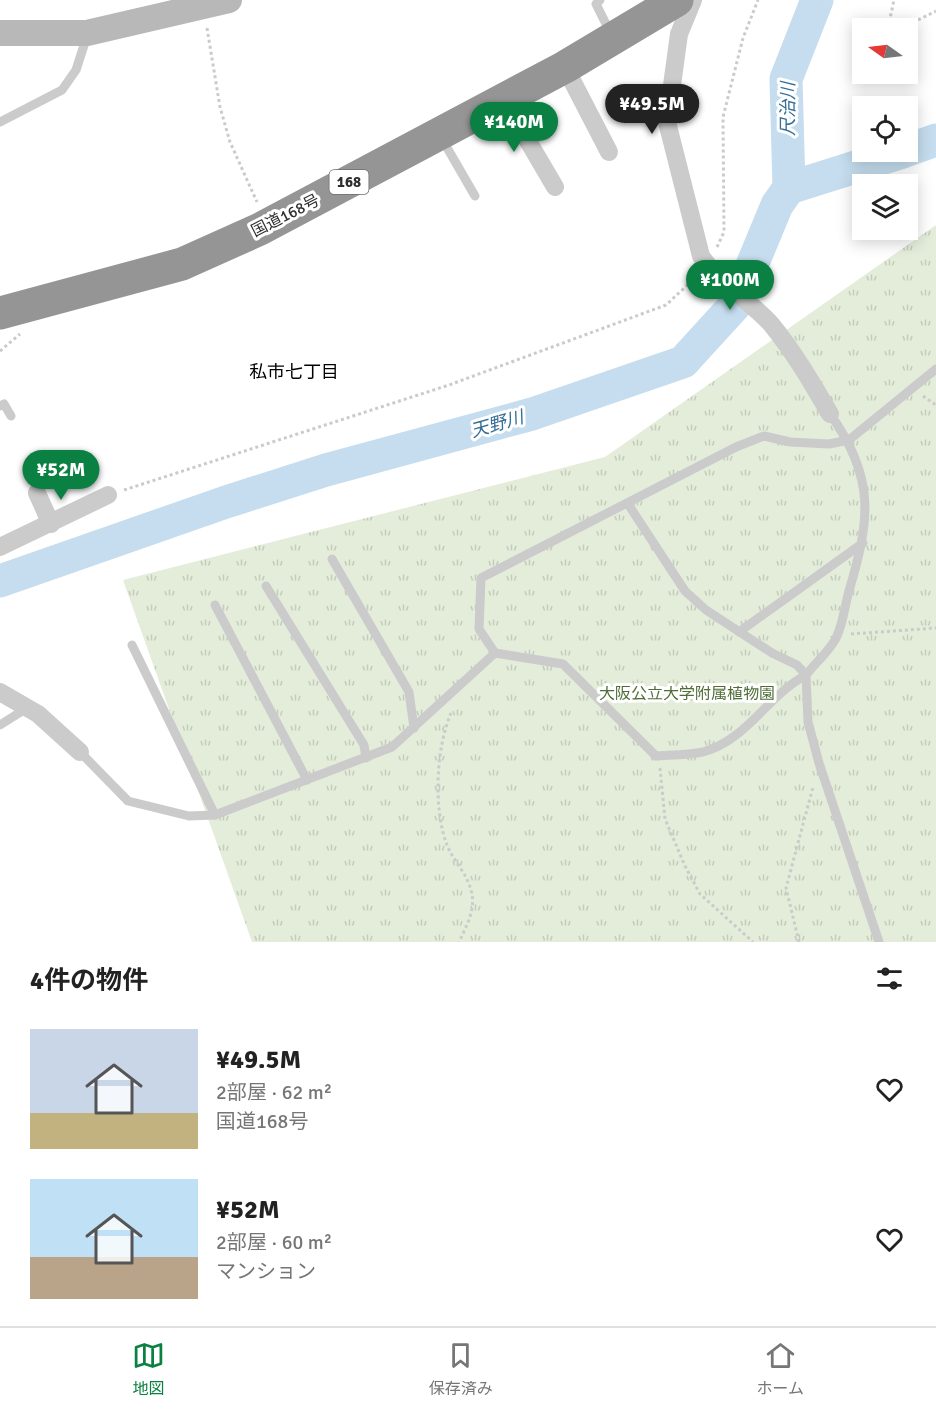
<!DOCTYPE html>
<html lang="ja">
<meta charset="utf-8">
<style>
:root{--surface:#fff;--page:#f6f6f6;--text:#222;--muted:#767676;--line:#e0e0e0;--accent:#0b8043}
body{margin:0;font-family:Signika,"Noto Sans JP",sans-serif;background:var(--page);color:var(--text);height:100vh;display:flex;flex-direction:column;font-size:22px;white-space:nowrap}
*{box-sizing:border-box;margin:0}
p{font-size:20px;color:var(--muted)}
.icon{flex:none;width:33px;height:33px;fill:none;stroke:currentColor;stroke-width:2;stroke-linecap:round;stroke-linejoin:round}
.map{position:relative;height:942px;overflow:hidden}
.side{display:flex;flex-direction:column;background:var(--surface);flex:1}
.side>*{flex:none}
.needle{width:39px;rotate:284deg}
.controls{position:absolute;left:852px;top:18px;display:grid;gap:12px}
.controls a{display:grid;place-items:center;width:66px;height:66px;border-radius:0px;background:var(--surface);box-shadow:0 3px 15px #0003;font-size:30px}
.price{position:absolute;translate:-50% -51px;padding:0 14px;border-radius:21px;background:var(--accent);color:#fff;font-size:20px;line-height:39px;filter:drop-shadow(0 2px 3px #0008)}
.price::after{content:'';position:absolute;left:50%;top:36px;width:18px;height:14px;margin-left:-9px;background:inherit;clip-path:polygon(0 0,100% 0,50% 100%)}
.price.selected{background:#222;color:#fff}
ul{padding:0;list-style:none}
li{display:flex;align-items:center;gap:18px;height:150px;padding:0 30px}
li span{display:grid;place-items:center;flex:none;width:168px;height:120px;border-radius:0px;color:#555}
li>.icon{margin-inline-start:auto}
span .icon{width:72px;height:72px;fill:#fffc;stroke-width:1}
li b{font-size:26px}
h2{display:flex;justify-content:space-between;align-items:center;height:72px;padding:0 30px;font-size:26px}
.tab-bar{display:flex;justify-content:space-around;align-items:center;height:84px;border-top:2px solid var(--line);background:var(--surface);font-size:16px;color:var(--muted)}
.tab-bar a{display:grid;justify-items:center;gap:3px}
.tab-bar .selected{color:var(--accent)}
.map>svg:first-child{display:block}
.park{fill:url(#park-tufts)}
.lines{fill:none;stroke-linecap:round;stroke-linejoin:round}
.river{stroke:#c5ddee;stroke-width:33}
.path{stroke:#cbcbcb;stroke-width:3;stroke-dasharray:3 3;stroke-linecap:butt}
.lane{stroke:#cbcbcb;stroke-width:9}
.street{stroke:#cbcbcb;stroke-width:18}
.secondary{stroke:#b8b8b8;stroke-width:26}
.highway{stroke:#959595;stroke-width:33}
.labels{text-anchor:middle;stroke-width:6;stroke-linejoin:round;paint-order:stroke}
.shield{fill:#fff;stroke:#6d6d6d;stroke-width:1.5}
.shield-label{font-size:15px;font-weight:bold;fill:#2e2e2e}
.street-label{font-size:16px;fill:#2e2e2e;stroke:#fff}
.park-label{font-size:16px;fill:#4f6d38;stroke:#fff}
.water-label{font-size:18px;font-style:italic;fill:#356e96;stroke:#fff}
.neighbourhood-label{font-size:18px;fill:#000;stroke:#fff}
</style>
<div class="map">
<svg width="936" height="942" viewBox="0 0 936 942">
<defs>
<pattern id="park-tufts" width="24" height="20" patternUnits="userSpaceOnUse" patternTransform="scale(1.5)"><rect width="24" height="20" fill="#e4edda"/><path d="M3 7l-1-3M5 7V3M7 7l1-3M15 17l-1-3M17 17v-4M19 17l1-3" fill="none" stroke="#c4ccbb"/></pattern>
</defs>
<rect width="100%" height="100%" fill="#fff"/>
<polygon class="park" points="936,225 936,942 252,942 123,580 605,457"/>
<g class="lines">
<g class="river">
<polyline points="908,150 936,140"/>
<polyline points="789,188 786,79 817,0"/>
<polyline points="0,581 226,502 326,470 532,414 683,362 736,304 777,205 789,188 903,152"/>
</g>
<g class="path">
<polyline points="207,28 220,107 230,142 257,202"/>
<polyline points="888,28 894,0"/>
<polyline points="902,28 936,11"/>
<polyline points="717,247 724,232 723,117 743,38 758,0"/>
<polyline points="0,351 20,334"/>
<polyline points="923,396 936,405"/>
<polyline points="124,490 449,385 666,305 696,277"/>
<polyline points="851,634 936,628"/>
<path d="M451,713C436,748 433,809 447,845C450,853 456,861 461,869C480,898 473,913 459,942"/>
<polyline points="660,768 665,819 685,866 700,894 753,942"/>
<polyline points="799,942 786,888 813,787"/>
</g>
<g class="lane">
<polyline points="600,0 596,4 611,34"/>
<polyline points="0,122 62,90 76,70 87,36"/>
<polyline points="442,139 475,196"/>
<polyline points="0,406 4,404 11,416"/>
<path d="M830,414C876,478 870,520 849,591C845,605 843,623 837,636C831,650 815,663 806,675L808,722L819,763L879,942"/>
<polyline points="332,559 409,692 414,728"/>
<polyline points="266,586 364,745 366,758"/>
<polyline points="215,605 307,780"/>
<polyline points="739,632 863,543"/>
<polyline points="132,645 215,815"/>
<polyline points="495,653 479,629 481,578 736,447 764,436 790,442 829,444 849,440 936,369"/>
<polyline points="0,725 27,708"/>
<path d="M80,752L128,801L189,816L215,815L392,747L495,653L563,664L656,756C671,755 688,755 703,752C747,740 767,696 806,675L797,665L772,653L706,610L685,591L628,504"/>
</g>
<g class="street">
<path d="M693,0L679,34L667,122L701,256C719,283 749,300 771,324C794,352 812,383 830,414"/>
<polyline points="565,67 609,152"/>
<polyline points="504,100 555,187"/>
<polyline points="37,493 51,524"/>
<polyline points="0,547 108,495"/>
<polyline points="0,692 38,714 80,752"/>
</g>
<polyline class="secondary" points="0,33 87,33 229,0"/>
<polyline class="highway" points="0,313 182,264 260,229 565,67 677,0"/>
</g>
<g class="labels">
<rect class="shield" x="329.5" y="170" width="39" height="24" rx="4.5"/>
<g class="shield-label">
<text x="349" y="187">168</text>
</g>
<g class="street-label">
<text transform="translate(285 215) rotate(-27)" y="6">国道168号</text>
</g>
<g class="park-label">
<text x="687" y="699">大阪公立大学附属植物園</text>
</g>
<g class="water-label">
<text transform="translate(788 109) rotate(-90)" y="6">尺治川</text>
<text transform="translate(497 424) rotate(-16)" y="6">天野川</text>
</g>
<g class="neighbourhood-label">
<text x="294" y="378">私市七丁目</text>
</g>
</g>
</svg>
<div class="controls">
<a><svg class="needle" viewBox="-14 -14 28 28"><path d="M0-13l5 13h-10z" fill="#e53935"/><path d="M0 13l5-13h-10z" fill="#767676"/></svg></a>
<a><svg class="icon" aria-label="locate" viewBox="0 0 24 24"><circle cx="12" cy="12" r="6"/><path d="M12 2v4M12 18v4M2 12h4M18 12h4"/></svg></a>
<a><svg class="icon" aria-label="layers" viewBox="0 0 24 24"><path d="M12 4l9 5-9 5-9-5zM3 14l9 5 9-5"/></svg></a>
</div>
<b class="price selected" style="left:652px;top:135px">¥49.5M</b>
<b class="price" style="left:514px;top:153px">¥140M</b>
<b class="price" style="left:730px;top:311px">¥100M</b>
<b class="price" style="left:61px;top:501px">¥52M</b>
</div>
<section class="side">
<h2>4件の物件<svg class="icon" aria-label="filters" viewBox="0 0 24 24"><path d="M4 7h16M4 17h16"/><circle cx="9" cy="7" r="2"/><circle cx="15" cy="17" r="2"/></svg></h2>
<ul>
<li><span style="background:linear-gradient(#c9d6e8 70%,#c2b280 0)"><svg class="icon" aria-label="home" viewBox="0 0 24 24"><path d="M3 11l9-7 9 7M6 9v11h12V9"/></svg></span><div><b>¥49.5M</b><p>2部屋 · 62 m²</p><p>国道168号</p></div><svg class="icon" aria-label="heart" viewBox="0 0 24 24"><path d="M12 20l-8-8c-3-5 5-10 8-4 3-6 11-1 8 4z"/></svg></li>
<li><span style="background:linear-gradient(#bfe0f5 65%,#b9a48a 0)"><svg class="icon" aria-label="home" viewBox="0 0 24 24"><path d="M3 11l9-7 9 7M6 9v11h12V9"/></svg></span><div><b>¥52M</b><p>2部屋 · 60 m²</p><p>マンション</p></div><svg class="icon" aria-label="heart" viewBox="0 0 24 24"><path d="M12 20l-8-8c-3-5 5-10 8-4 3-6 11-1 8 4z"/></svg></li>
</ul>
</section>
<nav class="tab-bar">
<a class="selected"><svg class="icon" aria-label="map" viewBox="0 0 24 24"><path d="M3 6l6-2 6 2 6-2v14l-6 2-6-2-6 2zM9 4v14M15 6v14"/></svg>地図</a>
<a><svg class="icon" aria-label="saved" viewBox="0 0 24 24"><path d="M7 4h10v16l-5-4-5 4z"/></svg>保存済み</a>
<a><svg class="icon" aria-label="home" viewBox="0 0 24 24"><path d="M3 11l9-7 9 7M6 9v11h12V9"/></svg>ホーム</a>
</nav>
